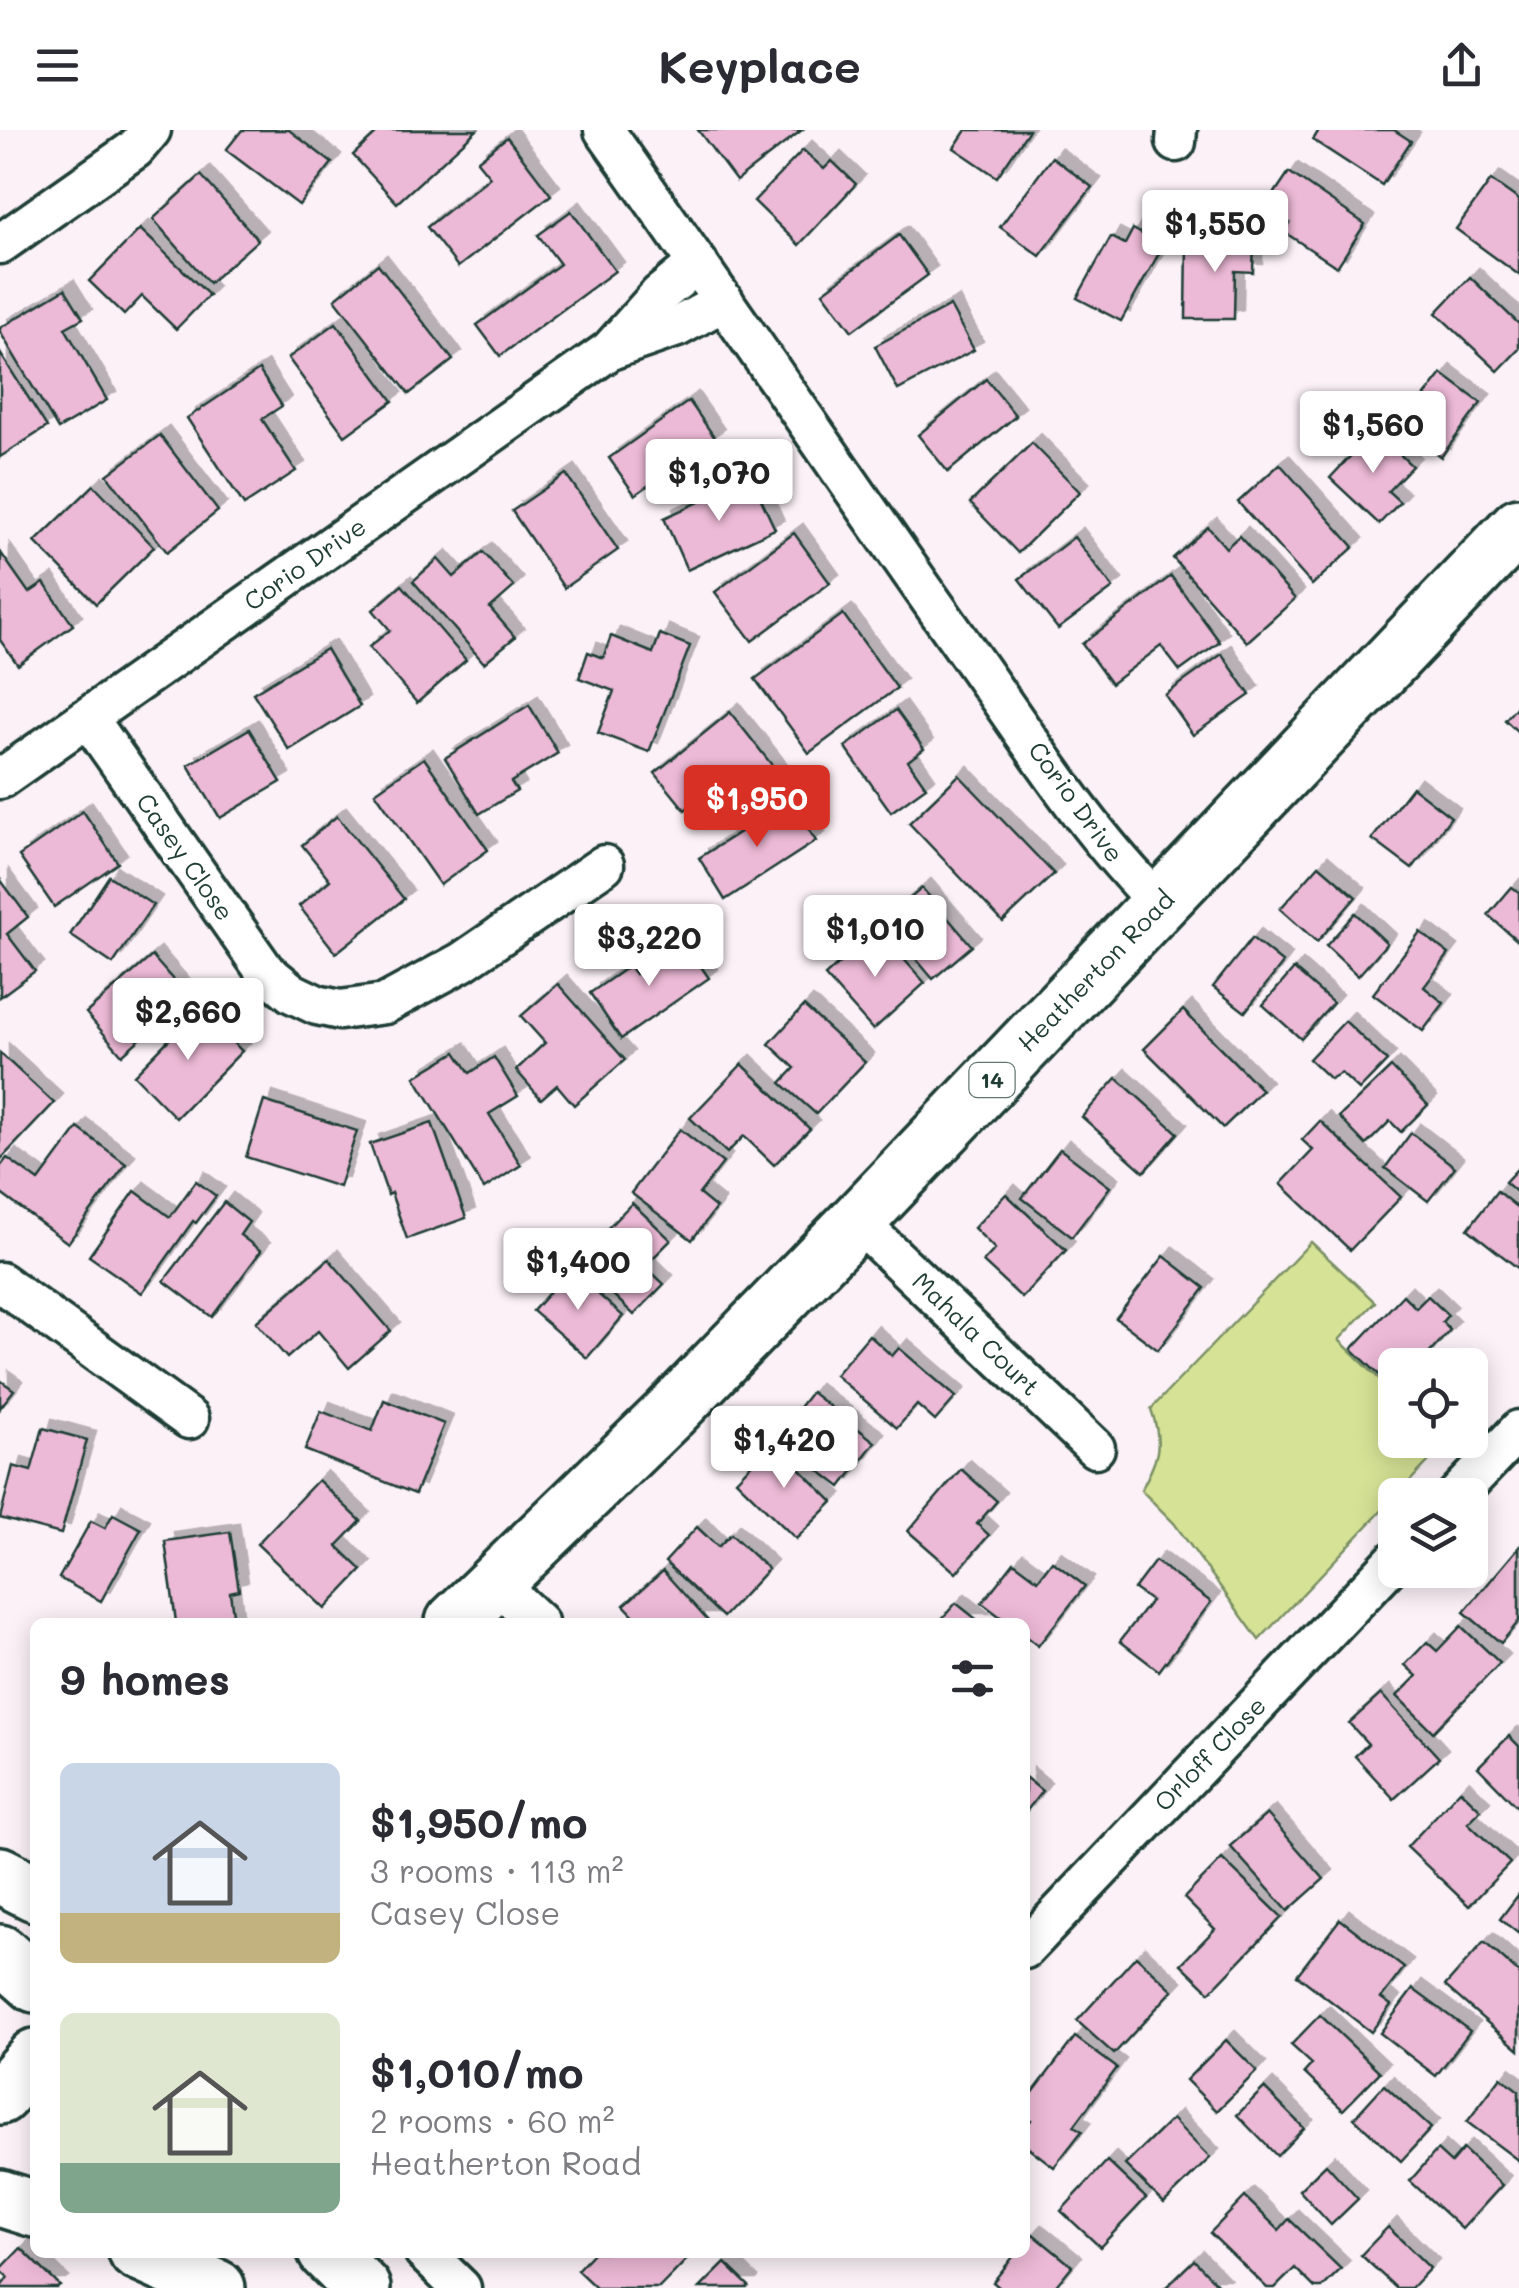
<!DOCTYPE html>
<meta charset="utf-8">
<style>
:root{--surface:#fff;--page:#f7f7f7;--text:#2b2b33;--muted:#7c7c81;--accent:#d93025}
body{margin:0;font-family:Mali,sans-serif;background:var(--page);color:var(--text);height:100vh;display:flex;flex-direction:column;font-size:38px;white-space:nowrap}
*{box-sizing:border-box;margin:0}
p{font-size:32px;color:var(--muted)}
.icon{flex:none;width:55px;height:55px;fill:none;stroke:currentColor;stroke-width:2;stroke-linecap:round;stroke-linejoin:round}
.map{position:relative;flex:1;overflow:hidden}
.sheet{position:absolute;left:30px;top:1488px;width:1000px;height:640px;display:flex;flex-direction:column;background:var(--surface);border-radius:15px;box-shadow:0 5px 25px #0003}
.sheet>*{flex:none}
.tools{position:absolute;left:1378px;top:1218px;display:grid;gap:20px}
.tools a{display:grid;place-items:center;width:110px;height:110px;border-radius:15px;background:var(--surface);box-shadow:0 5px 25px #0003;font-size:50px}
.price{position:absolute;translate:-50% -85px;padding:0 22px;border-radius:10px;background:#fff;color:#222;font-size:32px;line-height:65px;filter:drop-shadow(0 2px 5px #0008)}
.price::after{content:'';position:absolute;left:50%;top:60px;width:30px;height:22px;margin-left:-15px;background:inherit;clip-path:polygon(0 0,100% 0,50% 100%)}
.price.selected{background:var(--accent);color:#fff}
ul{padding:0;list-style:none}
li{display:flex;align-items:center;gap:30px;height:250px;padding:0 30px}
li span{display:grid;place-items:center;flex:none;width:280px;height:200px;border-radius:15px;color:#555}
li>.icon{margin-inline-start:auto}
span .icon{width:120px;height:120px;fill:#fffc;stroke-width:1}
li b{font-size:42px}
h2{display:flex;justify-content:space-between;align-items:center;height:120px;padding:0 30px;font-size:42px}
header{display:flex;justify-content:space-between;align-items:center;height:130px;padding:0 30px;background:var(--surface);font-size:45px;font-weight:700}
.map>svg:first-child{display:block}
.green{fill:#d6e396;stroke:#7a9065;stroke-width:2.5}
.building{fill:#ecb9d6;stroke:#1f3d34;stroke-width:2.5;filter:url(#shadow)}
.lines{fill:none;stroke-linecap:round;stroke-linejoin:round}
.minor-casing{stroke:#1f3d34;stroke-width:45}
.primary-casing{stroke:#1f3d34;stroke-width:62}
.minor{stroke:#fff;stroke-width:38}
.primary{stroke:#fff;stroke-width:55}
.labels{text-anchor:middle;stroke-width:9;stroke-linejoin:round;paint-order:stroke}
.shield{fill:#fff;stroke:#627771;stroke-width:2.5}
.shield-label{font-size:22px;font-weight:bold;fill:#1f3d34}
.street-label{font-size:25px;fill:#1f3d34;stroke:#fff}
</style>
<header><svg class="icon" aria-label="menu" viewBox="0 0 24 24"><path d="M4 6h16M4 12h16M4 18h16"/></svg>Keyplace<svg class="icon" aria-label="share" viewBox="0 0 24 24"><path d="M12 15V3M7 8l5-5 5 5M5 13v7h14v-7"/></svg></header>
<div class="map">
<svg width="1519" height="2158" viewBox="0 0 1519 2158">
<defs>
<filter id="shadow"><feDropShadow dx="9" dy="-9" stdDeviation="0" flood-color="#0004"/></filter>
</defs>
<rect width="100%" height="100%" fill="#fbf1f7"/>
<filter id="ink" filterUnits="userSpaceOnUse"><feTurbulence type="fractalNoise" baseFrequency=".01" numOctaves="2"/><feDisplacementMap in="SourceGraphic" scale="20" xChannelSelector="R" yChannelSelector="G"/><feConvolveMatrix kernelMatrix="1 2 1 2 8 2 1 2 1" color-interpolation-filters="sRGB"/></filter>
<g filter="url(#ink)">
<path class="green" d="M1311,1112L1375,1172L1339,1210L1395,1264V1310H1443L1446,1313L1259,1510L1174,1393L1141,1360C1159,1328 1163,1313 1151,1279Z"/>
<g class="building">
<polygon points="242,0 289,0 332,33 299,75 226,20"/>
<polygon points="380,0 477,0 397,73 353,25"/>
<polygon points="698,0 802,0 736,51"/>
<polygon points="966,0 1029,0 997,47 954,18"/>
<polygon points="1319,0 1394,0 1411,11 1382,55 1313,10"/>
<polygon points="507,7 551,65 458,137 427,97 490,47 477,31"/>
<polygon points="803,20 824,39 832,31 856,54 799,115 754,71"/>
<polygon points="1052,27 1092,57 1040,126 1000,97"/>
<polygon points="1289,42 1365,94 1337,137 1284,102 1290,93 1266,76"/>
<polygon points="201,45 258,110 209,153 153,89"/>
<polygon points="1491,50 1519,70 1519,145 1456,99"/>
<polygon points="571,81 615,141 500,226 477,195 560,134 538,105"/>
<polygon points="140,99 209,165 176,199 142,166 124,185 89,151"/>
<polygon points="1133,99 1163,116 1121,191 1077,168 1111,107 1125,114"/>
<polygon points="899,105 928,145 852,201 823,162"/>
<polygon points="1187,107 1254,108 1253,142 1235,141 1234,189 1186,189"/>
<polygon points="378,134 453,230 409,264 335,169"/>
<polygon points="1470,147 1519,194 1519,219 1498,241 1436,183"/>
<polygon points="65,159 83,188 65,198 107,270 58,299 0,202 0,198"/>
<polygon points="950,176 974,220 898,260 875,216"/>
<polygon points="336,193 393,271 345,306 288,228"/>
<polygon points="0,223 47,297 0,327"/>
<polygon points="259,240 282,276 262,289 296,341 244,375 187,288"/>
<polygon points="1442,244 1481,273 1441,327 1401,297"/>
<polygon points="986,249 1016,286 948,342 918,305"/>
<polygon points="689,271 715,308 635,365 609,328"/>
<polygon points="1375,300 1412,336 1388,361 1400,372 1379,394 1330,348"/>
<polygon points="160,305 218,381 167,422 107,345"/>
<polygon points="1032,313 1080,362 1018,423 970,373"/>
<polygon points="1280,334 1354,417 1312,455 1238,372"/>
<polygon points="566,344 618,420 564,458 512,381"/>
<polygon points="751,348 775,399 687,440 664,388"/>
<polygon points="94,355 154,417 96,474 35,412"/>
<polygon points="1208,397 1226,418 1239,406 1295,469 1247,512 1173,428"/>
<polygon points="794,403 830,453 752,511 715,462"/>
<polygon points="1074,407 1113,458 1058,499 1019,449"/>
<polygon points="483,422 514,457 490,478 515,507 484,533 413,451 438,429 454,447"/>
<polygon points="1,423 29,463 44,453 73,495 18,535 0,510"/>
<polygon points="1171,446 1220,512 1180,541 1161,516 1111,554 1082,514"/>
<polygon points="402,455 466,530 417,573 369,517 390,500 373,480"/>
<polygon points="843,484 897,558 809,623 755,549"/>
<polygon points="660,504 690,516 649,622 598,603 614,561 579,548 588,522 603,528 611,506 653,523"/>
<polygon points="326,519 360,576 289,620 253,563"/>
<polygon points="1222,524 1250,565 1193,605 1165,565"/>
<polygon points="1519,574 1519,603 1505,590"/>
<polygon points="529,575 558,623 511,652 517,661 479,684 445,628"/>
<polygon points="896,580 924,619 908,631 926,657 891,682 845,617"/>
<polygon points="730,582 783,649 737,686 713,656 685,680 655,643"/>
<polygon points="249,599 281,652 220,688 188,635"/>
<polygon points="424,628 488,720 440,755 375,662"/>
<polygon points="959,645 1054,744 1003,792 909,693"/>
<polygon points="1412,657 1451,687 1412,739 1372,709"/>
<polygon points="790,670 816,711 725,770 699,728"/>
<polygon points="83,681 118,733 54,777 19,726"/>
<polygon points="337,686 404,769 336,823 299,776 330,750 302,715"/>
<polygon points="1319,735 1356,767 1317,812 1280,779"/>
<polygon points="109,746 153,775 113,834 70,805"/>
<polygon points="0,749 28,787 7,804 35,841 0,867"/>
<polygon points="1512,757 1519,762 1519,812 1488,785"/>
<polygon points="922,758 972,816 933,849 884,791"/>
<polygon points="1355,783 1387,813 1358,846 1326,816"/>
<polygon points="877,799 925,853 873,900 825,846"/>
<polygon points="1420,802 1449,824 1424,857 1444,873 1423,901 1373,864"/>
<polygon points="1252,808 1283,833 1245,882 1213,857"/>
<polygon points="683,811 709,848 621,909 590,863 629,836 635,844"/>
<polygon points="152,826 188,867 122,925 86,883"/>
<polygon points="1294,839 1333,873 1301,909 1263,875"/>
<polygon points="558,854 625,930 574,975 557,955 541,969 516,940 545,913 521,886"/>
<polygon points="804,876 865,932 816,984 781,953 795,938 769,914"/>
<polygon points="199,879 242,921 176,988 134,945"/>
<polygon points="1183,880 1262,960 1223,998 1144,919"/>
<polygon points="1345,891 1387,931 1359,960 1341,943 1330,949 1309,929"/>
<polygon points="456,922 470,943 494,927 518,966 489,984 521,1035 484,1059 415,947"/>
<polygon points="0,923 54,973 0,1030"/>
<polygon points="742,934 810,999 774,1035 744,1006 727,1023 690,988"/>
<polygon points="1391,937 1428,975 1401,1002 1390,991 1366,1015 1339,987"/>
<polygon points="1117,948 1178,1003 1144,1042 1082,987"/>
<polygon points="264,971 357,1001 339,1057 246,1027"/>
<polygon points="1320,991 1401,1067 1350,1120 1281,1054 1313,1020 1302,1010"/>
<polygon points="432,993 466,1088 407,1109 391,1063 388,1065 370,1014"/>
<polygon points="78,998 126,1034 68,1113 0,1063 0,1037 7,1028 39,1051"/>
<polygon points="680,999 723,1033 699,1064 716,1078 692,1110 631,1063"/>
<polygon points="1411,1003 1455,1037 1428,1071 1385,1038"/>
<polygon points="1060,1019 1110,1057 1072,1107 1022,1068"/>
<polygon points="1519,1037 1519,1064 1505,1052"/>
<polygon points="196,1051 216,1066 196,1093 193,1091 142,1163 89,1126 135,1061 170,1087"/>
<polygon points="1497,1061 1519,1079 1519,1139 1468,1099"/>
<polygon points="1006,1064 1066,1120 1022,1168 983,1132 995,1119 974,1098"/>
<polygon points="224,1072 249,1092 240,1105 261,1121 212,1187 164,1151"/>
<polygon points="632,1073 671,1110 645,1136 664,1154 634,1185 577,1130"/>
<polygon points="1164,1126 1205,1158 1158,1220 1116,1188"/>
<polygon points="329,1129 391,1201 349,1238 318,1201 287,1228 256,1192"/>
<polygon points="570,1139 623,1186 587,1228 533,1181"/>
<polygon points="1403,1165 1416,1178 1428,1166 1448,1185 1442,1192 1450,1200 1419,1235 1395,1235 1395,1260 1352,1219"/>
<polygon points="869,1205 892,1226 899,1218 956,1267 935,1291 917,1275 897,1298 835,1245"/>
<polygon points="0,1250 14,1260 0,1278"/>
<polygon points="811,1262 875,1312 841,1357 776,1307"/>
<polygon points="384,1270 444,1294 415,1364 305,1320 321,1281 372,1301"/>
<polygon points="43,1298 87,1310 61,1404 0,1388 13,1336 31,1341"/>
<polygon points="773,1312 833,1372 796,1409 736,1350"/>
<polygon points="961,1339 997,1371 977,1394 989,1405 956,1443 908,1401"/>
<polygon points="318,1350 361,1391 337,1416 362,1440 325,1479 257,1414"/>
<polygon points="113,1384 141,1399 101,1471 59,1448 91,1391 105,1398"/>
<polygon points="697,1397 718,1417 731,1404 768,1439 723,1487 665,1432"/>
<polygon points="230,1402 239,1460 230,1462 234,1492 176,1492 165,1411"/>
<polygon points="1519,1417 1519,1491 1501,1513 1464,1482"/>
<polygon points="1052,1431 1085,1456 1038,1516 1025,1506 1025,1492 1007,1492 982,1473 1014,1432 1038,1450"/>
<polygon points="1155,1431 1211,1472 1159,1541 1120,1511 1151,1471 1134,1459"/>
<polygon points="663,1441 709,1492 640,1492 624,1475"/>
<polygon points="956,1473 980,1492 939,1492"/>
<polygon points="1461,1496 1500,1533 1433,1602 1397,1566 1417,1546 1405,1535 1427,1512 1437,1521"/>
<polygon points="1381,1564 1439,1628 1394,1669 1355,1626 1368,1614 1349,1593"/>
<polygon points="1509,1606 1519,1616 1519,1679 1478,1637"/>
<polygon points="1025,1647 1042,1661 1025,1683"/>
<polygon points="1460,1660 1481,1680 1468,1693 1510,1733 1469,1776 1407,1717"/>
<polygon points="1267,1684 1324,1749 1288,1781 1230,1716"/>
<polygon points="1222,1729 1282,1787 1210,1862 1181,1834 1215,1799 1184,1768"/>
<polygon points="1519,1764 1519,1804 1500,1789"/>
<polygon points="1340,1789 1404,1838 1381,1868 1391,1875 1371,1902 1297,1845"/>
<polygon points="1484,1812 1519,1843 1519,1920 1445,1856"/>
<polygon points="1136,1826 1173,1860 1114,1924 1077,1891"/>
<polygon points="1413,1859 1470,1901 1436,1946 1380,1903"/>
<polygon points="1320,1885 1380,1942 1343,1980 1304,1943 1312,1934 1291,1915"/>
<polygon points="1075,1907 1117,1938 1074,1996 1082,2001 1054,2037 1025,2015 1025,1998 1031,1990 1025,1986 1025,1973"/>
<polygon points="1226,1910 1257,1941 1217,1981 1186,1950"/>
<polygon points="1501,1947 1519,1961 1519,2031 1467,1992"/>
<polygon points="1384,1955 1431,1998 1401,2031 1354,1988"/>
<polygon points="1264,1958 1304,1998 1277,2026 1237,1985"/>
<polygon points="1172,1989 1210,2028 1164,2073 1125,2035"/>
<polygon points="1463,2019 1502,2055 1462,2099 1410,2051 1437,2020 1451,2033"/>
<polygon points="1107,2031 1146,2068 1100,2117 1061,2081"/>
<polygon points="1326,2034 1358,2069 1331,2095 1299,2060"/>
<polygon points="1245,2067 1279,2100 1289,2089 1341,2139 1322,2158 1315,2158 1295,2138 1275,2158 1267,2158 1210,2103"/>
<polygon points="1388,2097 1430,2138 1411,2158 1396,2158 1361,2125"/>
<polygon points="1033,2104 1072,2136 1054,2158 1000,2158 993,2152 1017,2122 1025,2122 1025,2113"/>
<polygon points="21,2118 60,2156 57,2158 0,2158 8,2147 0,2140"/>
<polygon points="594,2122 694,2122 659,2158 596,2158 577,2140"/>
<polygon points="1194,2130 1221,2158 1165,2158"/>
<polygon points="725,2133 749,2156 747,2158 700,2158"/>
</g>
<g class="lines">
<defs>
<g id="minor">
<path d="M604,0C725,171 842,345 963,516C1026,604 1083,698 1160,774"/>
<polyline points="1176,12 1177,0"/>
<polyline points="0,114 135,19 151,0"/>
<polyline points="613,219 677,197 724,171"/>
<polyline points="88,588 265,841 292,863 317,875 340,880 385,874 462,832 604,735"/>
<polyline points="0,649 610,220 659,165 698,133"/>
<polyline points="857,1091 1095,1318"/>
<polyline points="0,1152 189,1289"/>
<polyline points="1457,1365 1519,1300"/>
<polyline points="495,1452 538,1492"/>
<polyline points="1025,1819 1395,1430"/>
<polyline points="424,2122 461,2158"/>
</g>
<g id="primary">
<polyline points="454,1492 670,1283 857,1091 1519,396"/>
<polyline points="0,1745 35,1763"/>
<polyline points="0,1823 35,1854"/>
<polyline points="0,1966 35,1927"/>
<polyline points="0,2068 35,2079"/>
<polyline points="137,2122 217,2158"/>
<polyline points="326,2122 362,2158"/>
</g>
</defs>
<use href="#minor" class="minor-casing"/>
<use href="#primary" class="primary-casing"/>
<use href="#minor" class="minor"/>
<use href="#primary" class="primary"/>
</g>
</g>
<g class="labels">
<rect class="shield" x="969.5" y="933" width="45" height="34" rx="8"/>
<g class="shield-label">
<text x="992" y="958">14</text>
</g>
<g class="street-label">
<text transform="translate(305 434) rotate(-35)" y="9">Corio Drive</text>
<text transform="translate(1076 672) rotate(54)" y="9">Corio Drive</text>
<text transform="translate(185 727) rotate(55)" y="9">Casey Close</text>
<text transform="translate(1096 841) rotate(-46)" y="9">Heatherton Road</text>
<text transform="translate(976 1204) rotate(44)" y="9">Mahala Court</text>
<text transform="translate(1210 1624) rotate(-46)" y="9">Orloff Close</text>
</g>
</g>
</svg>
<div class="tools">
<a><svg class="icon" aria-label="locate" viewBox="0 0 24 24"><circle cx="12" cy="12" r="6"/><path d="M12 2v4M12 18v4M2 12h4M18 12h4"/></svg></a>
<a><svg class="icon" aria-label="layers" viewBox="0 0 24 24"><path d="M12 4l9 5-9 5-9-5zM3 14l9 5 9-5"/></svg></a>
</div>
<b class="price" style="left:1215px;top:145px">$1,550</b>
<b class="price" style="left:1373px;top:346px">$1,560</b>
<b class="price" style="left:719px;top:394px">$1,070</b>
<b class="price selected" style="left:757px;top:720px">$1,950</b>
<b class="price" style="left:875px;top:850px">$1,010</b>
<b class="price" style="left:649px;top:859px">$3,220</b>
<b class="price" style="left:188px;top:933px">$2,660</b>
<b class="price" style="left:578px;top:1183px">$1,400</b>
<b class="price" style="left:784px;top:1361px">$1,420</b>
<section class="sheet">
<h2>9 homes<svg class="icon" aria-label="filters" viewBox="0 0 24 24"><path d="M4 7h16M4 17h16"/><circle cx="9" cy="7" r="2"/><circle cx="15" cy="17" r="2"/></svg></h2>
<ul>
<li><span style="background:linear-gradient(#c9d6e8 75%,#c2b280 0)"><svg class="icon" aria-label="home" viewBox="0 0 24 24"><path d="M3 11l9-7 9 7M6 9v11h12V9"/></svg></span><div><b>$1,950/mo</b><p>3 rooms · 113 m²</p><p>Casey Close</p></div></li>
<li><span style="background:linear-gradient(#dfe7d0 75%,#7fa58c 0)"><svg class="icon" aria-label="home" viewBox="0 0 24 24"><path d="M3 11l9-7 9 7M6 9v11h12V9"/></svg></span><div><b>$1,010/mo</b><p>2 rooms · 60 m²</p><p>Heatherton Road</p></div></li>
</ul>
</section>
</div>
